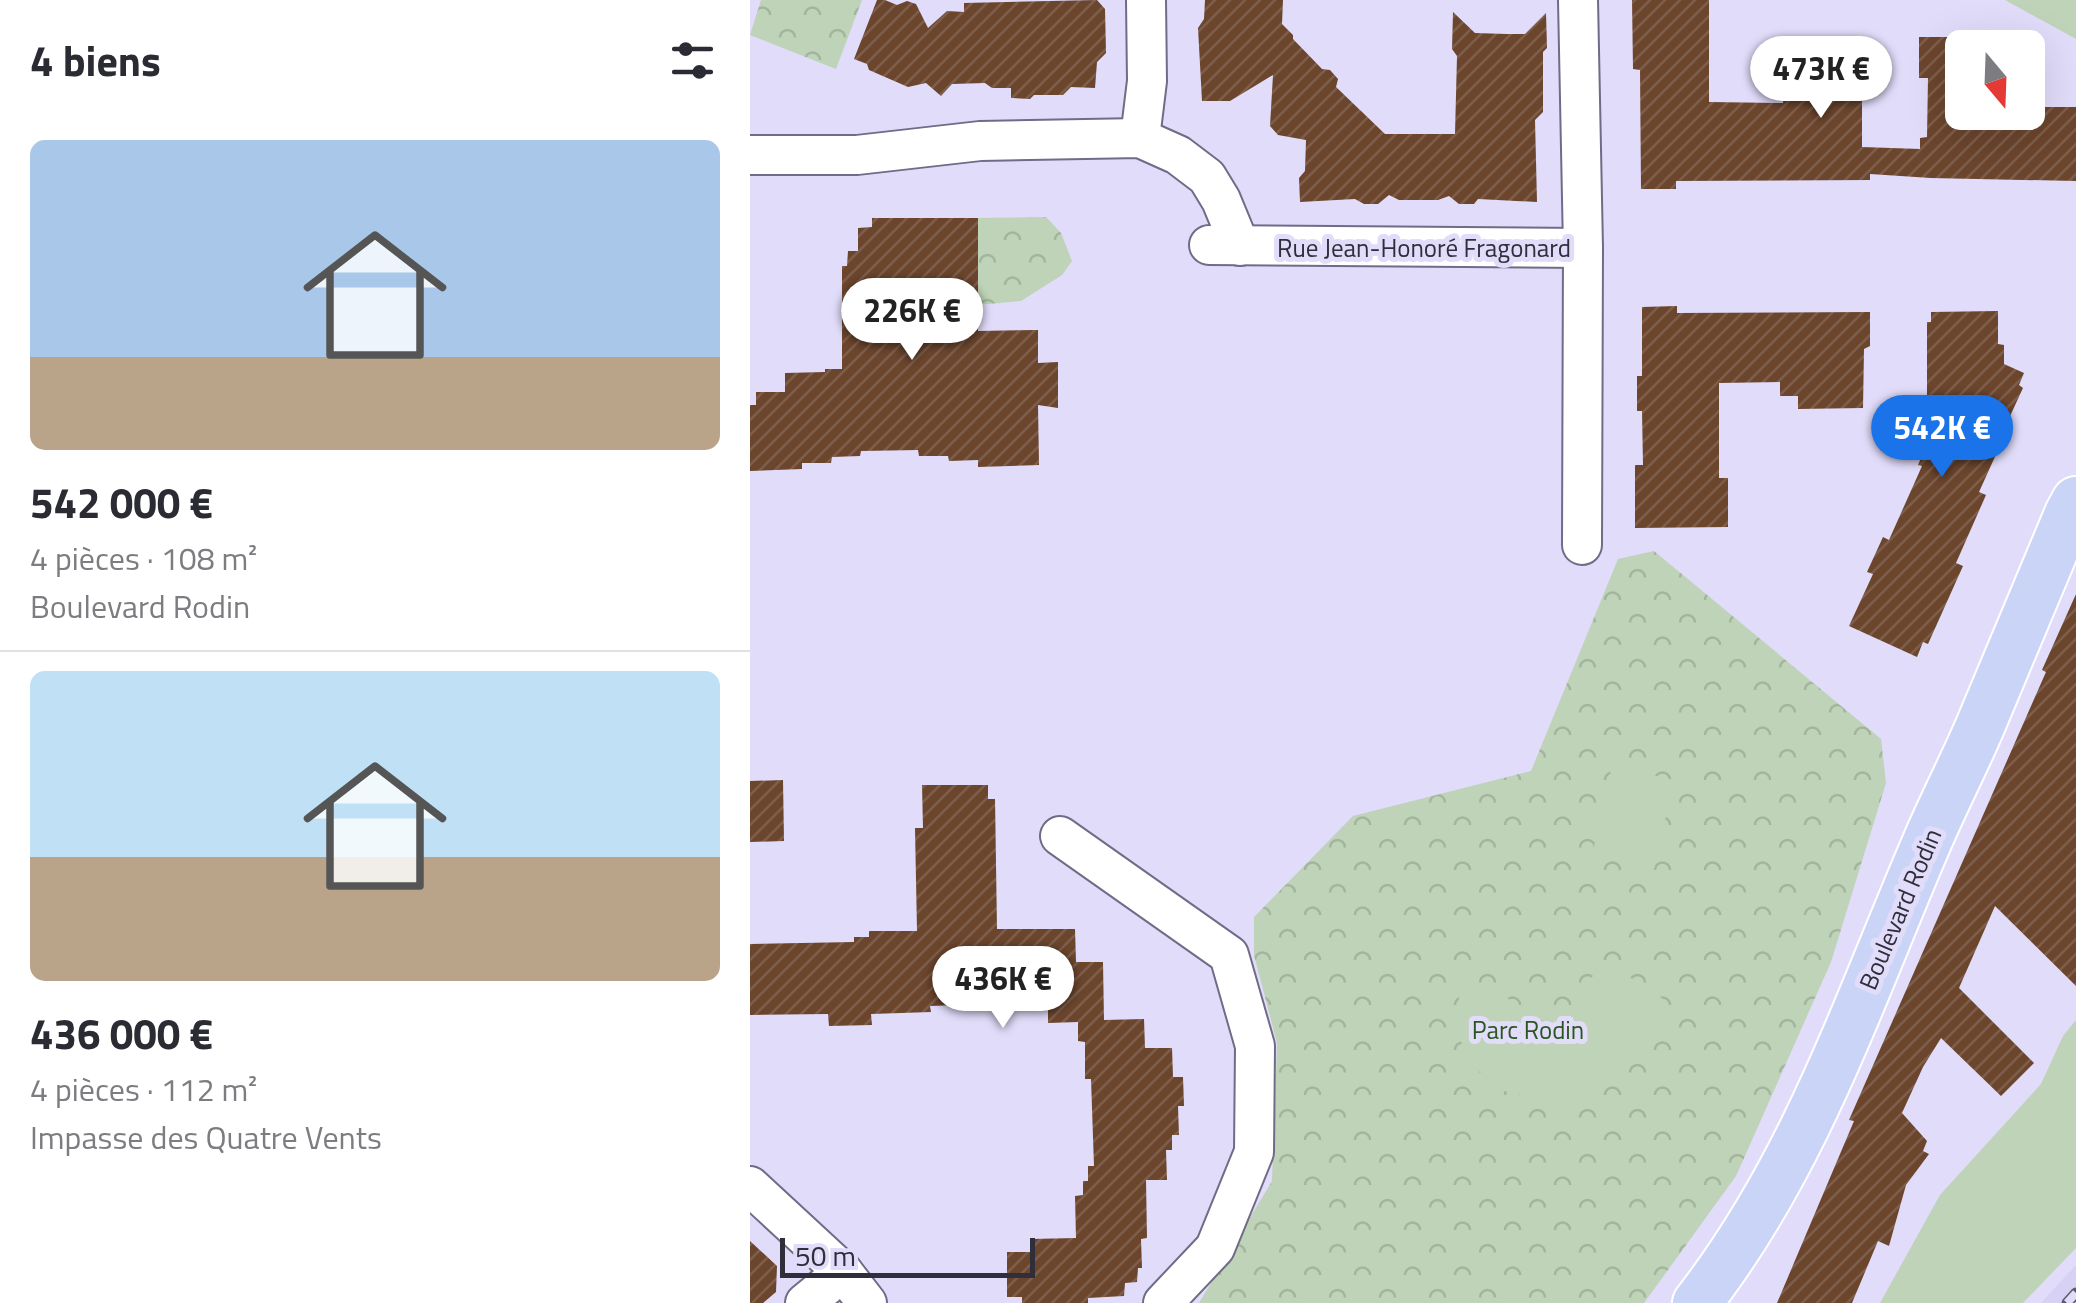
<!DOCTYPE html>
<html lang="fr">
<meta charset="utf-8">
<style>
:root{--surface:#fff;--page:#f2f2f3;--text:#2b2b33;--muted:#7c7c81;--line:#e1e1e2;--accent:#1a73e8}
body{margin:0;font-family:"Titillium Web",sans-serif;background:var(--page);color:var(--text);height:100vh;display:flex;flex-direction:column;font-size:38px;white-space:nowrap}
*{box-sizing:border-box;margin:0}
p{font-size:32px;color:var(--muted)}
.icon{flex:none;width:55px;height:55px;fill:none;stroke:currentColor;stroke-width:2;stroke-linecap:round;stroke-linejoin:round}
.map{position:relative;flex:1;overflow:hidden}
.sheet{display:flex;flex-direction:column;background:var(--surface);width:750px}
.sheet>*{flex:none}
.needle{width:65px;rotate:161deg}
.fabs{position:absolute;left:1195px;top:30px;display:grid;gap:20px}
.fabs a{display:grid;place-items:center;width:100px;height:100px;border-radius:15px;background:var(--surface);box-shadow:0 10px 40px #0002;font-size:50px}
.scale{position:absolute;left:30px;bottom:25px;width:255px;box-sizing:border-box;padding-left:10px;border:5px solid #302e3a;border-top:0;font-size:28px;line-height:35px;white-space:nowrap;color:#302e3a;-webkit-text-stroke:8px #e0dcfa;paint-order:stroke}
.price{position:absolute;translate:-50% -85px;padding:0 22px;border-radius:35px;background:#fff;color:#222;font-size:32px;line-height:65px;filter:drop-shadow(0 2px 5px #0008)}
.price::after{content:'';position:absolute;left:50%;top:60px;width:30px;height:22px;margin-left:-15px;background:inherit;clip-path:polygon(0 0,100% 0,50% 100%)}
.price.active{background:var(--accent);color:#fff}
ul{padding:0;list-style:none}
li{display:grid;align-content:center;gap:20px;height:530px;padding:0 30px}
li+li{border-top:2px solid var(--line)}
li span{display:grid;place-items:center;height:310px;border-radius:15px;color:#555}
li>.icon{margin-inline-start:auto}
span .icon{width:180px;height:180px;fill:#fffc;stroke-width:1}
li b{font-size:42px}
h2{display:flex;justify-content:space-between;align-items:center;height:120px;padding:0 30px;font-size:42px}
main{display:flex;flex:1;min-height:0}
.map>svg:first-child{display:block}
.built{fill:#d7d1f6}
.park{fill:url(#park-crowns)}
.garden{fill:#bed3b7}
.building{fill:url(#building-hatch)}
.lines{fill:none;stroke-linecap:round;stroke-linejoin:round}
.minor-casing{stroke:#706b86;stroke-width:42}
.major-casing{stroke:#fff;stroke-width:52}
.minor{stroke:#fff;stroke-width:38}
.major{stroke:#cad4f7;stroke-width:48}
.rail-casing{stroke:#5c5a6a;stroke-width:11}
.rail{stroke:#e0dcfa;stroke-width:8;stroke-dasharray:22;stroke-linecap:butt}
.labels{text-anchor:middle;stroke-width:10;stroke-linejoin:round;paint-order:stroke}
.street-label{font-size:25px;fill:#302e3a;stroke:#e0dcfa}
.park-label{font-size:25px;fill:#2d551e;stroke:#e0dcfa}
</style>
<main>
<section class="sheet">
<h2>4 biens<svg class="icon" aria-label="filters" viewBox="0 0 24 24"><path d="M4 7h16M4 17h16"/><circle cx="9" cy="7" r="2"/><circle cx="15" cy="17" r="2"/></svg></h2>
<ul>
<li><span style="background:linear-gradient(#a9c7e8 70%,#b9a48a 0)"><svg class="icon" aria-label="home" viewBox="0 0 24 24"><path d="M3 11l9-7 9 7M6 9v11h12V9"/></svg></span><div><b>542 000 €</b><p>4 pièces · 108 m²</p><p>Boulevard Rodin</p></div></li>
<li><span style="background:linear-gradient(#bfe0f5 60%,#b9a48a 0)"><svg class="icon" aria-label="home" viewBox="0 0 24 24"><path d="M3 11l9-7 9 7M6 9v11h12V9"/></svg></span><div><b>436 000 €</b><p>4 pièces · 112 m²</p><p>Impasse des Quatre Vents</p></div></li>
</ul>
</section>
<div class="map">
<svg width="1326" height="1303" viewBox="0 0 1326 1303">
<defs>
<pattern id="park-crowns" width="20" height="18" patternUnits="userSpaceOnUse" patternTransform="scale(2.5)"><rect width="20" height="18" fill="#bed3b7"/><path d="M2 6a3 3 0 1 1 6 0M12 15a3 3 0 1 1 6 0" fill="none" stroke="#a4b59e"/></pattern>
<pattern id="building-hatch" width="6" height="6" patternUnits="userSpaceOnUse" patternTransform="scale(2.5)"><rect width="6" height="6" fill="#6c452d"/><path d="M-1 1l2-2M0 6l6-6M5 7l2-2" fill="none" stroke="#7d5e4b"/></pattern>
</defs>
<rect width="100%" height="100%" fill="#e0dcfa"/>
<polygon class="built" points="1326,1265 1326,1303 1291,1303"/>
<g class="park">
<polygon points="11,0 112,0 86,69 0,35"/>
<polygon points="296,217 311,233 322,261 312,275 271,301 228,305 228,218"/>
<polygon points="904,551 1131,739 1136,783 1081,962 986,1176 894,1303 449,1303 522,1181 527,1043 504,955 504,917 603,816 781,771 868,559"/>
</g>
<g class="garden">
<polygon points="1255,0 1326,0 1326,39"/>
<polygon points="862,766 924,780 904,870 842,856"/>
<polygon points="852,959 913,999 869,1072 846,1095 825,1107 754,1091 725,1068 703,1027 710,994 749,991 790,1025 815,1026"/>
<polygon points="1326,1020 1326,1248 1273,1303 1130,1303 1190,1195 1291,1084 1313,1036"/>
</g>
<g class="building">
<polygon points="127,0 135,0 147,5 157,1 166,4 178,28 197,11 214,12 214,3 347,0 355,9 356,53 347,62 345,88 321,87 313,95 284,95 280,99 261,98 261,88 242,88 235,83 202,84 191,96 176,83 158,87 119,70 117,64 104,59"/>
<polygon points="455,0 533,0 532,24 543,35 543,39 572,69 580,70 588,79 586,87 635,134 705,134 707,56 702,49 703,12 725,33 757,34 775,34 796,13 797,48 793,52 793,112 785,120 787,202 728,199 724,204 709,204 699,196 688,200 649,200 639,195 628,204 614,204 605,199 550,202 549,178 555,171 556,140 528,135 520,126 523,75 480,101 452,101 448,28 454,19"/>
<polygon points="882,0 959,0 959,102 1033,103 1034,90 1080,91 1080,86 1112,87 1112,147 1170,149 1170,138 1177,137 1178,78 1169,78 1169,37 1212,37 1212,112 1278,112 1278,107 1326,107 1326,181 1181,178 1120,174 1120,180 926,181 926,189 891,189 890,70 883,69"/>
<polygon points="122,218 228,218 228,331 288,330 288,363 308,362 308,408 288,405 289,465 228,467 228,460 199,461 198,456 169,456 168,450 111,451 110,456 82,457 81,463 52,463 52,469 0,471 0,405 6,405 6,392 35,392 35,373 75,372 75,369 92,369 92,266 97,266 98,251 108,251 108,228 122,227"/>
<polygon points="927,306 927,313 1120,312 1120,346 1114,349 1113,408 1048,409 1048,396 1030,396 1030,382 969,383 969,478 978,478 978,527 885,528 885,465 893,465 892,411 887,411 887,376 892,376 892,307"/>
<polygon points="1248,311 1248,344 1254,345 1254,364 1274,373 1269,385 1273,388 1255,427 1258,428 1229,492 1236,495 1206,563 1213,566 1178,644 1173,642 1167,657 1099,626 1123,574 1117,572 1133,537 1139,540 1172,466 1168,465 1177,444 1177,322 1181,322 1181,312"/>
<polygon points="1326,594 1326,986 1245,906 1209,988 1284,1063 1251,1096 1191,1038 1173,1067 1152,1113 1177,1141 1173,1151 1179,1154 1156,1185 1139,1246 1128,1241 1102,1303 1027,1303 1104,1121 1099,1120 1296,672 1292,670"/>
<polygon points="33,780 34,841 0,842 0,781"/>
<polygon points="172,785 238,785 238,799 245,799 247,929 325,929 326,962 353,962 354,1020 394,1019 395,1048 422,1048 423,1077 433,1077 434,1106 428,1106 429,1135 422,1135 422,1150 416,1150 417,1180 396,1180 397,1238 391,1239 392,1268 388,1268 387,1282 375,1283 374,1296 338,1298 338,1303 272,1303 272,1297 257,1297 257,1252 280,1252 281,1239 326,1238 325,1196 333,1195 333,1181 338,1181 338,1166 344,1166 341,1079 335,1079 335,1042 328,1041 328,1022 298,1023 298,1010 238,1011 238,1004 180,1006 181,1012 121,1014 122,1025 79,1026 78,1014 0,1015 0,944 104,942 104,937 119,937 119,931 167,931 165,828 173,828"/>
<polygon points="0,1241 27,1266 26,1292 13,1303 0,1303"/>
</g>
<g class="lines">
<defs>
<g id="minor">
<polyline points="828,0 833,248 832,545"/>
<polyline points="390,138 397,81 396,0"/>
<polyline points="0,155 107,155 230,141 390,138 428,155 457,177 471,200 490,246"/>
<polyline points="459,245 833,248"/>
<polyline points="310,836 479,955 505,1046 504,1152 465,1248 413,1303"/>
<polyline points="0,1186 93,1272 117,1303"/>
<polyline points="55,1303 93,1272"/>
</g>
<path id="major" d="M947,1303C1056,1163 1108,1002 1177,842C1194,802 1214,764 1231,724C1261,654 1290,584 1319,514L1326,501"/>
</defs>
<use href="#minor" class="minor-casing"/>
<use href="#major" class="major-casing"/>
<use href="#minor" class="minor"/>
<use href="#major" class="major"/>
<defs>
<polyline id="rail" points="1317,1303 1326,1293"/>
</defs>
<use href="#rail" class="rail-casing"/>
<use href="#rail" class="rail"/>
</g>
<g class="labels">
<g class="street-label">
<text x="674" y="257">Rue Jean-Honoré Fragonard</text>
<text transform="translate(1150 909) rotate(-67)" y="9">Boulevard Rodin</text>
</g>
<g class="park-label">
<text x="778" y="1039">Parc Rodin</text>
</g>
</g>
</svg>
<div class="fabs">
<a><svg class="needle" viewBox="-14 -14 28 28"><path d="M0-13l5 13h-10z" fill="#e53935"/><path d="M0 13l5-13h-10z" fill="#7c7c81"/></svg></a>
</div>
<div class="scale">50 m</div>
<b class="price" style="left:1071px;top:121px">473K €</b>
<b class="price" style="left:162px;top:363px">226K €</b>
<b class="price active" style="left:1192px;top:480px">542K €</b>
<b class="price" style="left:253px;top:1031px">436K €</b>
</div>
</main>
